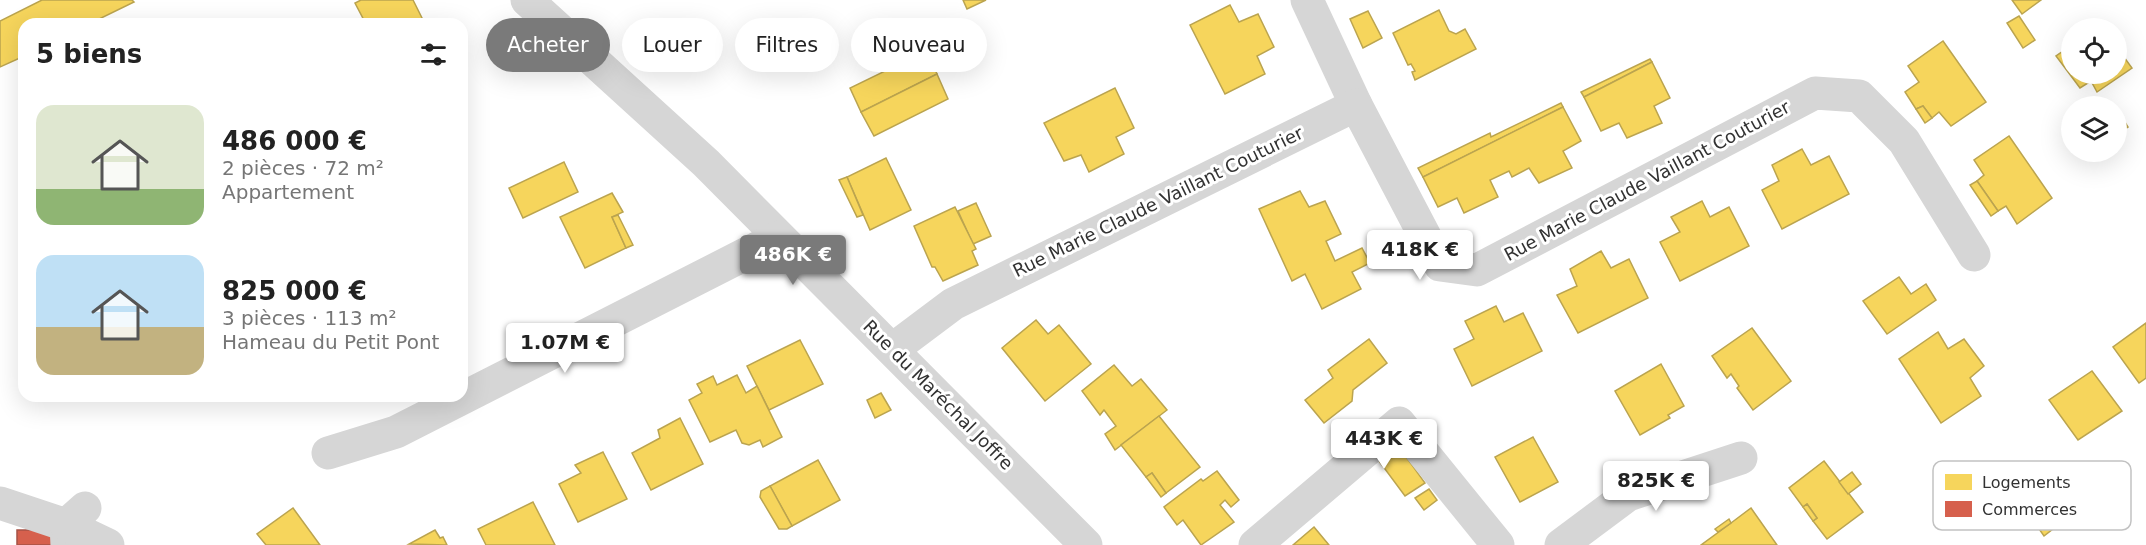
<!DOCTYPE html>
<html lang="fr">
<meta charset="utf-8">
<style>
:root{--surface:#fff;--page:#f2f2f2;--text:#222;--muted:#767676;--accent:#7a7a7a}
body{margin:0;font-family:"DejaVu Sans",sans-serif;background:var(--page);color:var(--text);height:100vh;display:flex;flex-direction:column;font-size:22px;white-space:nowrap}
*{box-sizing:border-box;margin:0}
p{font-size:20px;color:var(--muted)}
.icon{flex:none;width:33px;height:33px;fill:none;stroke:currentColor;stroke-width:2;stroke-linecap:round;stroke-linejoin:round}
.map{position:relative;flex:1;overflow:hidden}
.side{position:absolute;left:18px;top:18px;width:450px;height:384px;display:flex;flex-direction:column;background:var(--surface);border-radius:18px;box-shadow:0 6px 24px #0002}
.side>*{flex:none}
.banner{position:absolute;left:486px;top:18px;width:570px;height:54px;display:flex;gap:12px}
.fabs{position:absolute;left:2061px;top:18px;display:grid;gap:12px}
.fabs a{display:grid;place-items:center;width:66px;height:66px;border-radius:50%;background:var(--surface);box-shadow:0 6px 24px #0002;font-size:30px}
.price{position:absolute;translate:-50% -51px;padding:0 14px;border-radius:6px;background:#fff;color:#222;font-size:20px;line-height:39px;filter:drop-shadow(0 2px 3px #0008)}
.price::after{content:'';position:absolute;left:50%;top:36px;width:18px;height:14px;margin-left:-9px;background:inherit;clip-path:polygon(0 0,100% 0,50% 100%)}
.price.on{background:var(--accent);color:#fff}
ul{padding:0;list-style:none}
li{display:flex;align-items:center;gap:18px;height:150px;padding:0 18px}
li span{display:grid;place-items:center;flex:none;width:168px;height:120px;border-radius:18px;color:#555}
li>.icon{margin-inline-start:auto}
span .icon{width:72px;height:72px;fill:#fffc;stroke-width:1}
li b{font-size:26px}
h2{display:flex;justify-content:space-between;align-items:center;height:72px;padding:0 18px;font-size:26px}
.tag{padding:0 21px;border-radius:27px;background:var(--surface);box-shadow:0 6px 24px #0002;font-size:21px;line-height:54px}
.tag.on{background:var(--accent);color:#fff}
.map>svg:first-child{display:block}
.homes{fill:#f6d55c;stroke:#bba44f;stroke-width:1.5}
.shops{fill:#d6604d;stroke:#a55245;stroke-width:1.5}
.lines{fill:none;stroke-linecap:round;stroke-linejoin:round}
.minor{stroke:#d6d6d6;stroke-width:33}
.labels{text-anchor:middle;stroke-width:6;stroke-linejoin:round;paint-order:stroke}
.street-label{font-size:18px;fill:#323232;stroke:#fff}
.key{fill:#fff;stroke:#c2c2c2;stroke-width:1.5}
.key-label{font-size:16px;fill:#323232}
</style>
<div class="map">
<svg width="2146" height="545" viewBox="0 0 2146 545">
<rect width="100%" height="100%" fill="#fff"/>
<g class="homes">
<polygon points="42,0 132,0 134,2 99,19 102,24 24,24 24,61 22,57 0,67 0,21"/>
<polygon points="361,0 413,0 425,24 366,24 355,3"/>
<polygon points="963,0 986,0 967,9"/>
<polygon points="2012,0 2041,0 2022,14"/>
<polygon points="1230,5 1239,22 1258,14 1274,47 1257,56 1265,74 1225,94 1190,25"/>
<polygon points="1439,10 1449,31 1456,34 1465,29 1476,49 1415,80 1412,72 1415,71 1411,64 1408,65 1393,33"/>
<polygon points="1368,11 1382,38 1363,48 1350,19"/>
<polygon points="2019,16 2035,40 2023,48 2007,23"/>
<polygon points="1943,41 1986,102 1951,126 1939,112 1932,118 1923,106 1916,109 1905,92 1919,82 1908,66"/>
<polygon points="2072,45 2072,74 2116,74 2116,46 2132,68 2097,92 2091,81 2080,88 2056,56"/>
<polygon points="926,51 937,74 861,112 850,88"/>
<polygon points="1650,59 1652,62 1584,97 1581,92"/>
<polygon points="1652,62 1670,98 1654,106 1662,123 1627,138 1619,123 1601,131 1584,97"/>
<polygon points="937,74 948,99 874,136 861,112"/>
<polygon points="1115,88 1134,128 1116,137 1124,154 1089,172 1081,155 1064,161 1044,123"/>
<polygon points="1561,103 1563,107 1423,177 1418,168 1490,133 1491,137"/>
<polygon points="1923,106 1932,118 1925,123 1916,109"/>
<polygon points="1563,107 1581,141 1563,151 1572,168 1539,183 1529,168 1512,177 1509,171 1490,180 1498,197 1464,213 1457,198 1438,207 1423,177"/>
<polygon points="2118,111 2128,127 2116,135 2116,112"/>
<polygon points="2009,136 2052,198 2017,224 2006,206 1998,211 1977,181 1984,175 1974,160"/>
<polygon points="1802,149 1811,165 1829,156 1849,194 1782,229 1762,190 1779,181 1772,165"/>
<polygon points="886,158 911,210 870,230 847,177"/>
<polygon points="564,162 578,192 523,218 509,188"/>
<polygon points="847,177 863,215 857,217 839,180"/>
<polygon points="1977,181 1998,211 1991,216 1970,185"/>
<polygon points="1300,191 1309,207 1325,201 1341,234 1326,241 1335,261 1362,248 1370,263 1352,272 1361,289 1322,309 1305,274 1292,281 1259,209"/>
<polygon points="612,193 623,212 612,217 626,248 585,268 560,217"/>
<polygon points="1702,201 1710,217 1729,207 1749,246 1680,281 1660,242 1680,232 1671,217"/>
<polygon points="976,203 991,236 973,244 958,211"/>
<polygon points="955,207 976,249 972,251 978,265 943,281 935,267 932,267 914,226"/>
<polygon points="618,215 633,245 626,248 612,217"/>
<polygon points="1601,251 1611,268 1629,259 1648,298 1578,333 1557,295 1577,286 1570,269"/>
<polygon points="1899,277 1911,294 1926,284 1936,300 1887,334 1863,301"/>
<polygon points="1496,306 1504,322 1523,313 1542,351 1472,386 1454,349 1474,339 1465,321"/>
<polygon points="1036,320 1048,334 1059,325 1091,364 1045,401 1002,348"/>
<polygon points="2146,323 2146,378 2139,383 2113,347"/>
<polygon points="1752,328 1791,381 1753,410 1737,388 1739,386 1731,374 1727,378 1712,356"/>
<polygon points="1938,332 1948,349 1964,339 1984,366 1970,378 1981,396 1941,423 1899,359"/>
<polygon points="1369,339 1387,363 1353,390 1352,401 1324,423 1305,400 1333,378 1328,370"/>
<polygon points="800,340 823,384 769,410 747,366"/>
<polygon points="1661,364 1684,406 1668,415 1670,418 1640,435 1615,391"/>
<polygon points="1114,365 1132,386 1141,379 1167,410 1115,450 1105,434 1116,426 1104,410 1100,415 1082,391"/>
<polygon points="2092,371 2122,411 2078,440 2049,400"/>
<polygon points="737,375 746,393 757,386 782,437 763,447 760,440 749,445 742,443 736,430 710,442 689,400 702,393 697,384 713,376 717,385"/>
<polygon points="881,393 891,410 875,418 867,400"/>
<polygon points="1159,416 1200,467 1166,493 1152,473 1146,477 1121,445"/>
<polygon points="680,418 703,464 651,490 632,453 660,438 658,430"/>
<polygon points="1533,437 1558,482 1520,502 1495,457"/>
<polygon points="1399,447 1425,483 1405,496 1379,461"/>
<polygon points="603,452 627,499 578,522 559,484 581,473 575,465"/>
<polygon points="818,460 840,500 792,526 770,486"/>
<polygon points="1824,461 1863,512 1827,539 1813,521 1817,518 1807,504 1803,507 1789,488"/>
<polygon points="1217,471 1239,500 1231,507 1225,500 1220,505 1234,522 1201,545 1183,520 1177,525 1164,507 1201,479 1203,481"/>
<polygon points="1852,472 1861,484 1848,494 1839,482"/>
<polygon points="1152,473 1166,493 1161,497 1146,477"/>
<polygon points="2043,476 2071,515 2044,536 2015,495"/>
<polygon points="770,486 792,526 787,529 779,529 760,497 761,491"/>
<polygon points="1429,489 1437,500 1424,510 1415,498"/>
<polygon points="533,502 555,545 486,545 478,529"/>
<polygon points="1807,504 1817,518 1813,521 1803,507"/>
<polygon points="293,508 320,545 266,545 257,534"/>
<polygon points="1751,508 1777,545 1701,545 1731,523"/>
<polygon points="1729,519 1731,523 1718,532 1715,529"/>
<polygon points="1314,527 1329,545 1293,545"/>
<polygon points="435,530 440,538 443,537 447,545 409,544"/>
</g>
<polygon class="shops" points="17,530 57,530 58,545 17,545"/>
<g class="lines">
<g class="minor">
<polyline points="527,0 706,163 1086,545"/>
<polyline points="1307,0 1356,105"/>
<polyline points="893,349 953,304 1356,105 1440,265 1477,270 1815,93 1859,96 1904,141 1974,255"/>
<polyline points="328,453 396,432 779,237"/>
<polyline points="0,503 66,525 67,545"/>
<polyline points="85,508 66,525 108,545"/>
<polyline points="1255,545 1399,423 1498,545"/>
<polyline points="1561,545 1628,495 1741,458"/>
</g>
</g>
<g class="labels">
<g class="street-label">
<text transform="translate(1647 181) rotate(-28)" y="6">Rue Marie Claude Vaillant Couturier</text>
<text transform="translate(1158 202) rotate(-26)" y="6">Rue Marie Claude Vaillant Couturier</text>
<text transform="translate(938 395) rotate(45)" y="6">Rue du Maréchal Joffre</text>
</g>
</g>
<rect x="1933" y="461" width="198" height="69" rx="9" class="key"/>
<rect x="1945" y="474" width="27" height="16" fill="#f6d55c"/>
<rect x="1945" y="501" width="27" height="16" fill="#d6604d"/>
<g class="key-label">
<text x="1982" y="488">Logements</text>
<text x="1982" y="515">Commerces</text>
</g>
</svg>
<div class="fabs">
<a><svg class="icon" aria-label="locate" viewBox="0 0 24 24"><circle cx="12" cy="12" r="6"/><path d="M12 2v4M12 18v4M2 12h4M18 12h4"/></svg></a>
<a><svg class="icon" aria-label="layers" viewBox="0 0 24 24"><path d="M12 4l9 5-9 5-9-5zM3 14l9 5 9-5"/></svg></a>
</div>
<b class="price" style="left:1420px;top:281px">418K €</b>
<b class="price on" style="left:793px;top:286px">486K €</b>
<b class="price" style="left:565px;top:374px">1.07M €</b>
<b class="price" style="left:1384px;top:470px">443K €</b>
<b class="price" style="left:1656px;top:512px">825K €</b>
<div class="banner">
<a class="tag on">Acheter</a>
<a class="tag">Louer</a>
<a class="tag">Filtres</a>
<a class="tag">Nouveau</a>
</div>
<section class="side">
<h2>5 biens<svg class="icon" aria-label="filters" viewBox="0 0 24 24"><path d="M4 7h16M4 17h16"/><circle cx="9" cy="7" r="2"/><circle cx="15" cy="17" r="2"/></svg></h2>
<ul>
<li><span style="background:linear-gradient(#dfe7d0 70%,#8fb573 0)"><svg class="icon" aria-label="home" viewBox="0 0 24 24"><path d="M3 11l9-7 9 7M6 9v11h12V9"/></svg></span><div><b>486 000 €</b><p>2 pièces · 72 m²</p><p>Appartement</p></div></li>
<li><span style="background:linear-gradient(#bfe0f5 60%,#c2b280 0)"><svg class="icon" aria-label="home" viewBox="0 0 24 24"><path d="M3 11l9-7 9 7M6 9v11h12V9"/></svg></span><div><b>825 000 €</b><p>3 pièces · 113 m²</p><p>Hameau du Petit Pont</p></div></li>
</ul>
</section>
</div>
